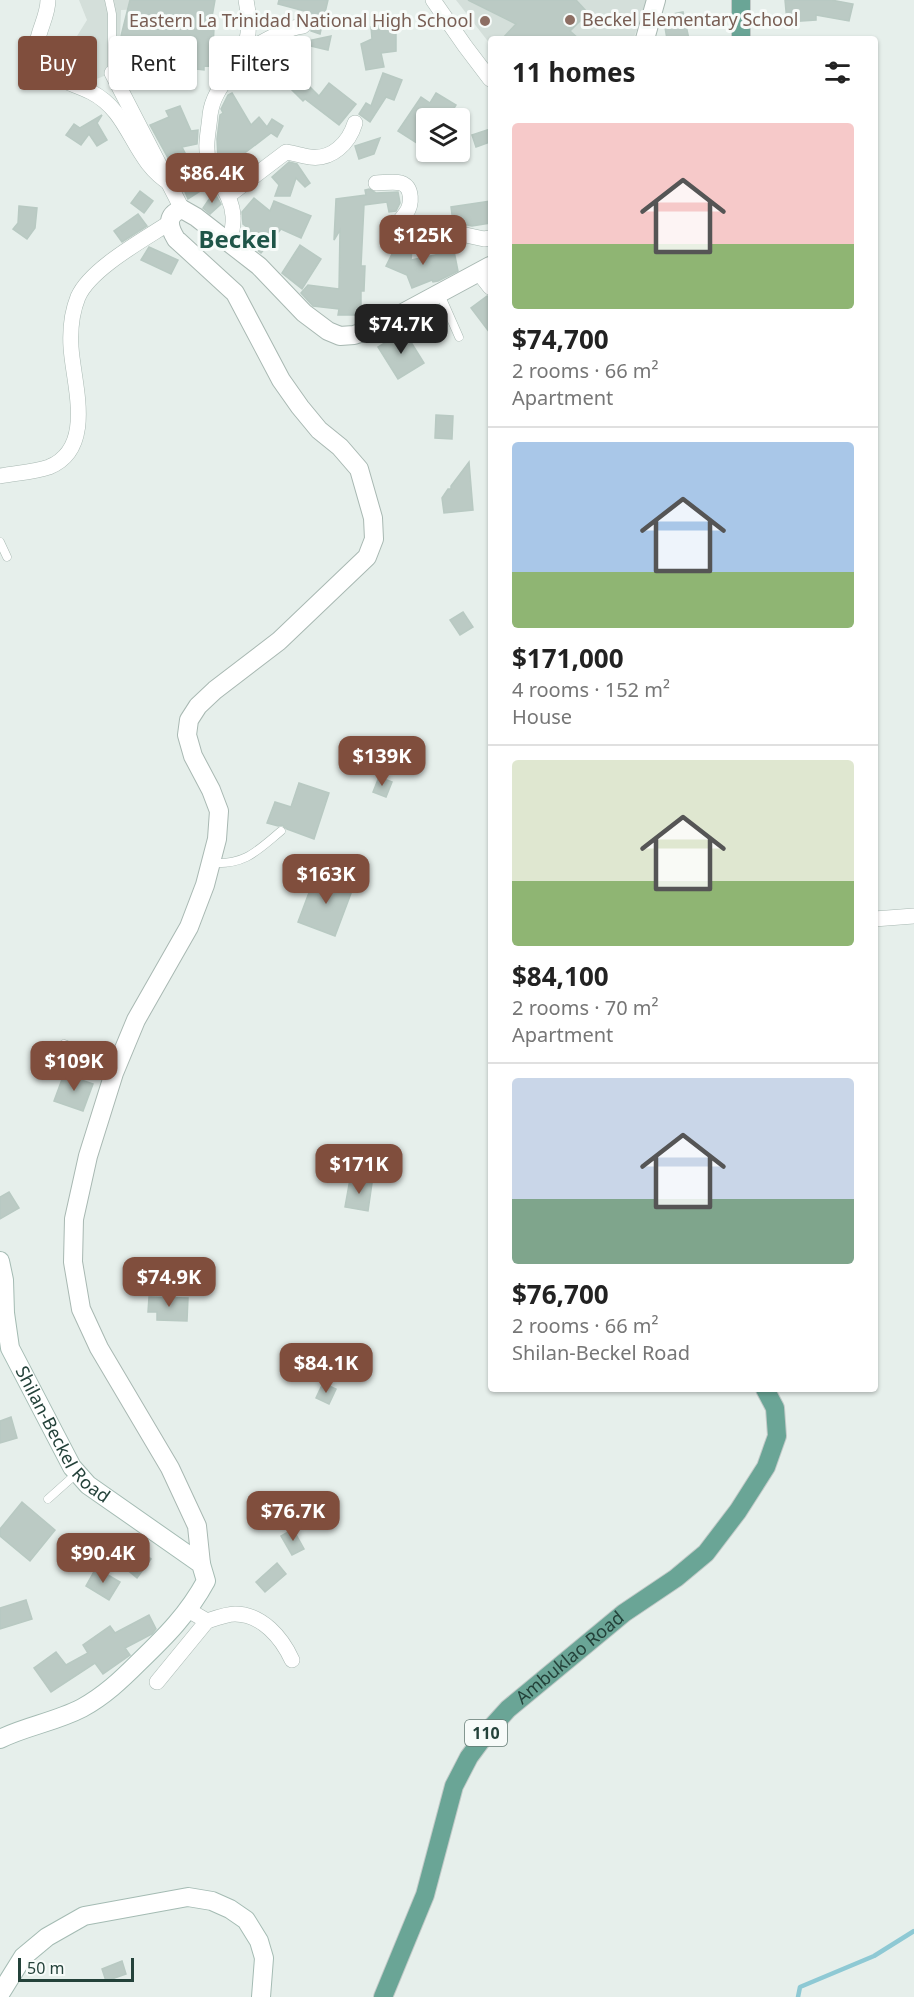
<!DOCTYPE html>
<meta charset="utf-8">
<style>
:root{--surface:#fff;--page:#f2f2f2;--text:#222;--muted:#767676;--line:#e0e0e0;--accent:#804e3d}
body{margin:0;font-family:"Noto Sans",sans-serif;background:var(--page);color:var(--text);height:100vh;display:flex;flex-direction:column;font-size:22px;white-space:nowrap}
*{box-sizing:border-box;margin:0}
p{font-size:20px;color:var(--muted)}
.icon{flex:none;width:33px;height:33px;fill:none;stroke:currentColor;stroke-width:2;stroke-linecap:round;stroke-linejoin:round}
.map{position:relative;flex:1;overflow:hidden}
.details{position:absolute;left:488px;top:36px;width:390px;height:1356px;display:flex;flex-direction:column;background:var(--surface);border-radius:6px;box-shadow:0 2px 4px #0004}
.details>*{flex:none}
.top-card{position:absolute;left:18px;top:36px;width:380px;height:54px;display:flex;gap:12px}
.controls{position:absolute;left:416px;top:108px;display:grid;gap:12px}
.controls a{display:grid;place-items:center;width:54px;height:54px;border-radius:6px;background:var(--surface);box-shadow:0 2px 4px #0004;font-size:30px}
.scale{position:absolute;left:18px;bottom:15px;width:116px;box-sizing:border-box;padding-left:6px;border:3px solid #24423a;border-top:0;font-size:16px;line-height:21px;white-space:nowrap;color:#24423a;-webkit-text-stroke:4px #f7fbf9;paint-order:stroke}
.price{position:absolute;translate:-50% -51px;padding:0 14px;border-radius:12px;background:var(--accent);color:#fff;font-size:20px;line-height:39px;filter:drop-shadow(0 2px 3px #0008)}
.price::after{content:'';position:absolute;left:50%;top:36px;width:18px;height:14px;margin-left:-9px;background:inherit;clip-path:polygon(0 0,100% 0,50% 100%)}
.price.current{background:#222;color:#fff}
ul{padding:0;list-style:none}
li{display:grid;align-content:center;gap:12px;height:318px;padding:0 24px}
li+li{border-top:2px solid var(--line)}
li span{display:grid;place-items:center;height:186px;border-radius:6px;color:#555}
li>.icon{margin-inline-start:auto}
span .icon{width:108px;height:108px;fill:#fffc;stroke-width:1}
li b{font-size:26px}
h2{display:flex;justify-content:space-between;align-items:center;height:72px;padding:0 24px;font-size:26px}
.pill{padding:0 21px;border-radius:6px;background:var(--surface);box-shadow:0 2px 4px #0004;font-size:21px;line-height:54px}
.pill.current{background:var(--accent);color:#fff}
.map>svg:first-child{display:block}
.built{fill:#d4dfda}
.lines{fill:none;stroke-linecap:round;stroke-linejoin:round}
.stream{stroke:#8ec9d4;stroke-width:4.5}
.building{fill:#bbcac4;stroke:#b8c9c2;stroke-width:1.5}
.service-casing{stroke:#a8b8b2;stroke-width:9}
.minor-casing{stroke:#a8b8b2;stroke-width:16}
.tertiary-casing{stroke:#a8b8b2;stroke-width:20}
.secondary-casing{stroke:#a4bbb3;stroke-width:20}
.primary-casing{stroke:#c2cac8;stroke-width:20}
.service{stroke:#fff;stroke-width:8}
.minor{stroke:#fff;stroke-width:15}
.tertiary{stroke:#fff;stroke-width:18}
.secondary{stroke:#fff;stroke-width:18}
.primary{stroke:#6aa596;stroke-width:18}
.education-dot{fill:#8d6e63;stroke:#f7fbf9;stroke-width:2}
.labels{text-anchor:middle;stroke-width:6;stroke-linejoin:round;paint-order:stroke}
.shield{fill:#f7fbf9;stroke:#637a73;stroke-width:1.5}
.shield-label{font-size:16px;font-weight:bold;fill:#24423a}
.education-label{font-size:18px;fill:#785e54;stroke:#f7fbf9;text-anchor:start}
.street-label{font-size:18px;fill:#24423a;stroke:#f7fbf9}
.district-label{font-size:24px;font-weight:bold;fill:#1f5548;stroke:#f7fbf9}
</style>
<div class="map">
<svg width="914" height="1997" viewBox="0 0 914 1997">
<rect width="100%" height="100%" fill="#e6efeb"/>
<g class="built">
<polygon points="79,0 147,0 145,9 121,10 119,70 94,80 64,57 87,20"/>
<polygon points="456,0 650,0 633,39 490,39 490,44"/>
</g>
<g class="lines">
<polyline class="stream" points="798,1997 800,1987 874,1956 914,1931"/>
</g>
<g class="building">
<polygon points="130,0 215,0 210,28 214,28 213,48 226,50 223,67 204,66 204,70 178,67 178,74 141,74 140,82 127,81 124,75 125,63 121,62 125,37 121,36"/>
<polygon points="279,0 328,0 320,34 311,31 312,13 278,4"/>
<polygon points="468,0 576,0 588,13 570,31 579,39 502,39 516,24"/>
<polygon points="785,0 831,0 853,4 849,21 816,15 816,20 787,22"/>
<polygon points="683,12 689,39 667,39 663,16"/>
<polygon points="396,24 396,51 381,53 384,67 366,70 361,44 372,39 371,27"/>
<polygon points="331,36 328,50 298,43"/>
<polygon points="286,46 290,61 272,65 268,50"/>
<polygon points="383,73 402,80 394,100 386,97 370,122 359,114 366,103 371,106"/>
<polygon points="303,80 319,96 329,83 356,104 339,125 305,99 303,101 292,90"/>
<polygon points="232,93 251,125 259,117 267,127 272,119 283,126 277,137 271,133 225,168 218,158 217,139 220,115 223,113 221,109 228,95"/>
<polygon points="436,93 456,105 448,118 426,118 426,149 398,131 421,97 430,103"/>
<polygon points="180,106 191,131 198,130 197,144 182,147 198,178 205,188 188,199 180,180 150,125 169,117 166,111"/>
<polygon points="102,115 97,123 107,140 97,146 89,134 81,145 66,135 74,124 80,128"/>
<polygon points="490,129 490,142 476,147 472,135"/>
<polygon points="380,138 374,154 359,159 355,146"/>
<polygon points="289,162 297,164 310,183 305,187 296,178 290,196 275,196 279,185 272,177"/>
<polygon points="369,189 376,193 398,192 400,203 396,211 389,212 387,202 364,205 361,266 365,266 364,291 361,291 361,315 338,315 339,309 313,306 301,293 308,285 339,289 340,230 334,240 336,199 366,195 365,190"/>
<polygon points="140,191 153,201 144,213 131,203"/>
<polygon points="214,192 221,204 210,214 203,208"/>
<polygon points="254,198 270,211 274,201 311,216 301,238 281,229 261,253 244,240 251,230 243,224 242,212"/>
<polygon points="490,201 490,223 472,226 453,222 451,207"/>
<polygon points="19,206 37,208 35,228 27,239 13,229 18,223"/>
<polygon points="138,214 147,226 122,242 114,231"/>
<polygon points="300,245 321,259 302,289 282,273"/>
<polygon points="396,246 412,249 411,260 454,251 458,271 438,281 433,282 432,280 412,288 407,275 386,266"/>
<polygon points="149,247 178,260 171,274 141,260"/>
<polygon points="487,296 490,297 490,333 471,308"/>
<polygon points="404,331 424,363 398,379 378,347"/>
<polygon points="436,415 453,416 452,439 435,438"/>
<polygon points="469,462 473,510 444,513 442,498 448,489 451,489 451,486"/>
<polygon points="463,612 473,627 460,635 450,620"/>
<polygon points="379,777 392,782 386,797 373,792"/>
<polygon points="299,783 329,793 314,839 287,829 282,825 278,826 267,823 275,802 291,807"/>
<polygon points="316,874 353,888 335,936 298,922"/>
<polygon points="64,1074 93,1084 83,1111 54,1101"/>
<polygon points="350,1179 372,1183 368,1211 345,1207"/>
<polygon points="9,1192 19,1208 0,1219 0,1197"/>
<polygon points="149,1297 188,1298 187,1321 157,1320 157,1312 148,1312"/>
<polygon points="323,1383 336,1389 329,1404 316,1398"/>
<polygon points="11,1417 17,1438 0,1443 0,1421"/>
<polygon points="22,1502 55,1530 30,1561 0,1536 0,1529"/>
<polygon points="293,1529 304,1549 292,1555 281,1536"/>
<polygon points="134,1546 151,1559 137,1578 120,1564"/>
<polygon points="277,1563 286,1574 265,1592 256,1582"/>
<polygon points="96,1568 120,1582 109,1600 86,1586"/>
<polygon points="26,1600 32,1619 0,1629 0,1608"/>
<polygon points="149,1615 156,1629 152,1634 125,1648 130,1655 103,1674 95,1663 51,1692 34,1668 56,1652 66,1665 88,1653 83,1645 110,1626 115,1633"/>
<polygon points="122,1961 126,1974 106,1981 102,1969"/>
</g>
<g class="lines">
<defs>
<g id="service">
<polyline points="109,0 112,14 112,73"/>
<polyline points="440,294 459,337"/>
<polyline points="0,542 7,557"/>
<path d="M212,863C245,865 257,851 281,831"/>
<polyline points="64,1044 117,1065"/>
<polyline points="48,1499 76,1474"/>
</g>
<g id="minor">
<path d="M48,0C48,20 32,38 38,58C44,78 74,83 91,92C132,113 131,160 171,184"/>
<polyline points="433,0 465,46 490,79"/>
<path d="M243,52C263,43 281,29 303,26"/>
<polyline points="112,73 182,209"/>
<path d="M376,183C383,183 394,181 401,183C413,187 412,205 406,213C402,219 397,222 396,230L400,233L452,232L484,239L490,238"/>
<path d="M228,196L286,152C294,153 302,156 310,157C332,160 349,143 355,123"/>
<path d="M230,243C231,234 234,225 233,216C232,195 216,180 209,161C204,147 209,130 210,115C213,91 229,78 240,59C250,41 250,19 246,0"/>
<polyline points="479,273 490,287"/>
<path d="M0,476C16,473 35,472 49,467C96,448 73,383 71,347C70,331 72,312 78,297C90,269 143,240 169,223"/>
<polyline points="874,919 914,916"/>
<path d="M207,1621C216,1618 227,1614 235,1614C262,1614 282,1638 292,1660"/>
<polyline points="157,1682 207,1621 188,1610"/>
</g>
<g id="tertiary">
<polyline points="645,39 656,0"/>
<path d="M201,1564L197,1526L170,1468L99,1348L81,1309L73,1262L74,1219L88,1156L114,1073L136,1020L189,927L205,885L217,839L219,811L211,790L193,756L187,735L189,720L198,706L215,690L279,641L367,557L374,539L373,518L359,469L340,447L319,430L300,407L281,380L235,293L176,239C168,226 166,215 182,209L196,217L259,266L304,313L328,331L340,336L354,335L375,328L490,266"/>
</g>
<g id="secondary">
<path id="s1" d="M0,1261L4,1280L5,1313L10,1348L72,1467L88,1485L201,1564L206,1581C188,1614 166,1636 139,1662C121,1680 104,1696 82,1708C55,1722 26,1726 0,1739"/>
<polyline points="0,1994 23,1957 47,1937 84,1916 188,1897 212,1901 230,1909 246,1920 259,1941 264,1958 261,1997"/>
</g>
<g id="primary">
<polyline points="741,0 741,39"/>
<path id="s2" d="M383,1997L425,1895L454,1786L469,1757L489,1730L508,1709L624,1613L676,1578L706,1553L738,1511L766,1467L777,1436L775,1408L765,1389"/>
</g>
</defs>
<use href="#service" class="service-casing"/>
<use href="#minor" class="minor-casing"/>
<use href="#tertiary" class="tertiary-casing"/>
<use href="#secondary" class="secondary-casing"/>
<use href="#primary" class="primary-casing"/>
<use href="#service" class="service"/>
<use href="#minor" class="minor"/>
<use href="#tertiary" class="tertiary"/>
<use href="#secondary" class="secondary"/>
<use href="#primary" class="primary"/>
</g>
<g class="education-dot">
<circle cx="570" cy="20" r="6"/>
<circle cx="485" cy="21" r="6"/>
</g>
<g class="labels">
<rect class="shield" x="465" y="1720" width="42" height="26" rx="4.5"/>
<g class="shield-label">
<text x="486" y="1739">110</text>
</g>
<g class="education-label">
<text x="582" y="26">Beckel Elementary School</text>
<text x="473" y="27" text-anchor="end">Eastern La Trinidad National High School</text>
</g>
<g class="street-label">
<text dy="6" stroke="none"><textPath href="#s1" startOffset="190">Shilan-Beckel Road</textPath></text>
<text dy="6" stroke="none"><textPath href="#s2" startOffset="398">Ambuklao Road</textPath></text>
</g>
<g class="district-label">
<text x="238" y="248">Beckel</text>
</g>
</g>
</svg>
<div class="controls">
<a><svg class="icon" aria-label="layers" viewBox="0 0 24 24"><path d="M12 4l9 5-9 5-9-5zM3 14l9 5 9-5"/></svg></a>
</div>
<div class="scale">50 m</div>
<b class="price" style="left:212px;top:204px">$86.4K</b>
<b class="price" style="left:423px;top:266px">$125K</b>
<b class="price current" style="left:401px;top:355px">$74.7K</b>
<b class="price" style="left:382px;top:787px">$139K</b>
<b class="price" style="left:326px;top:905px">$163K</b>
<b class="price" style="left:74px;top:1092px">$109K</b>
<b class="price" style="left:359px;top:1195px">$171K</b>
<b class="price" style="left:169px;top:1308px">$74.9K</b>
<b class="price" style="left:326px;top:1394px">$84.1K</b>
<b class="price" style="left:293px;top:1542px">$76.7K</b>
<b class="price" style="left:103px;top:1584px">$90.4K</b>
<div class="top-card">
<a class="pill current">Buy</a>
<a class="pill">Rent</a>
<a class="pill">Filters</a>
</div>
<section class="details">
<h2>11 homes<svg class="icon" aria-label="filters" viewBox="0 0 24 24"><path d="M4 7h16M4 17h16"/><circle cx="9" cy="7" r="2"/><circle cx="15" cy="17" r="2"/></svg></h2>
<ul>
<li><span style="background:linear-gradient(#f6c9c9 65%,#8fb573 0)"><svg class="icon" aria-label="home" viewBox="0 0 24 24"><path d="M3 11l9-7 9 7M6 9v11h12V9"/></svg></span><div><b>$74,700</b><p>2 rooms · 66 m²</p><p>Apartment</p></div></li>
<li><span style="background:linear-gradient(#a9c7e8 70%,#8fb573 0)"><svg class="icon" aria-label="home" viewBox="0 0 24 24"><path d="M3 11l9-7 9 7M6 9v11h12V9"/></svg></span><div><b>$171,000</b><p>4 rooms · 152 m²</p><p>House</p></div></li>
<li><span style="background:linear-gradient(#dfe7d0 65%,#8fb573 0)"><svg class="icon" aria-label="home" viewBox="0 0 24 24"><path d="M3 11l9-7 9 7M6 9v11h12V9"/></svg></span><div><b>$84,100</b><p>2 rooms · 70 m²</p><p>Apartment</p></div></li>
<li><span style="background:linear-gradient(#c9d6e8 65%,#7fa58c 0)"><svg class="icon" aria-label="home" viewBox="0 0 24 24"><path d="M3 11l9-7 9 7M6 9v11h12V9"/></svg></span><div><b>$76,700</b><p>2 rooms · 66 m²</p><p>Shilan-Beckel Road</p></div></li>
</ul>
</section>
</div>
